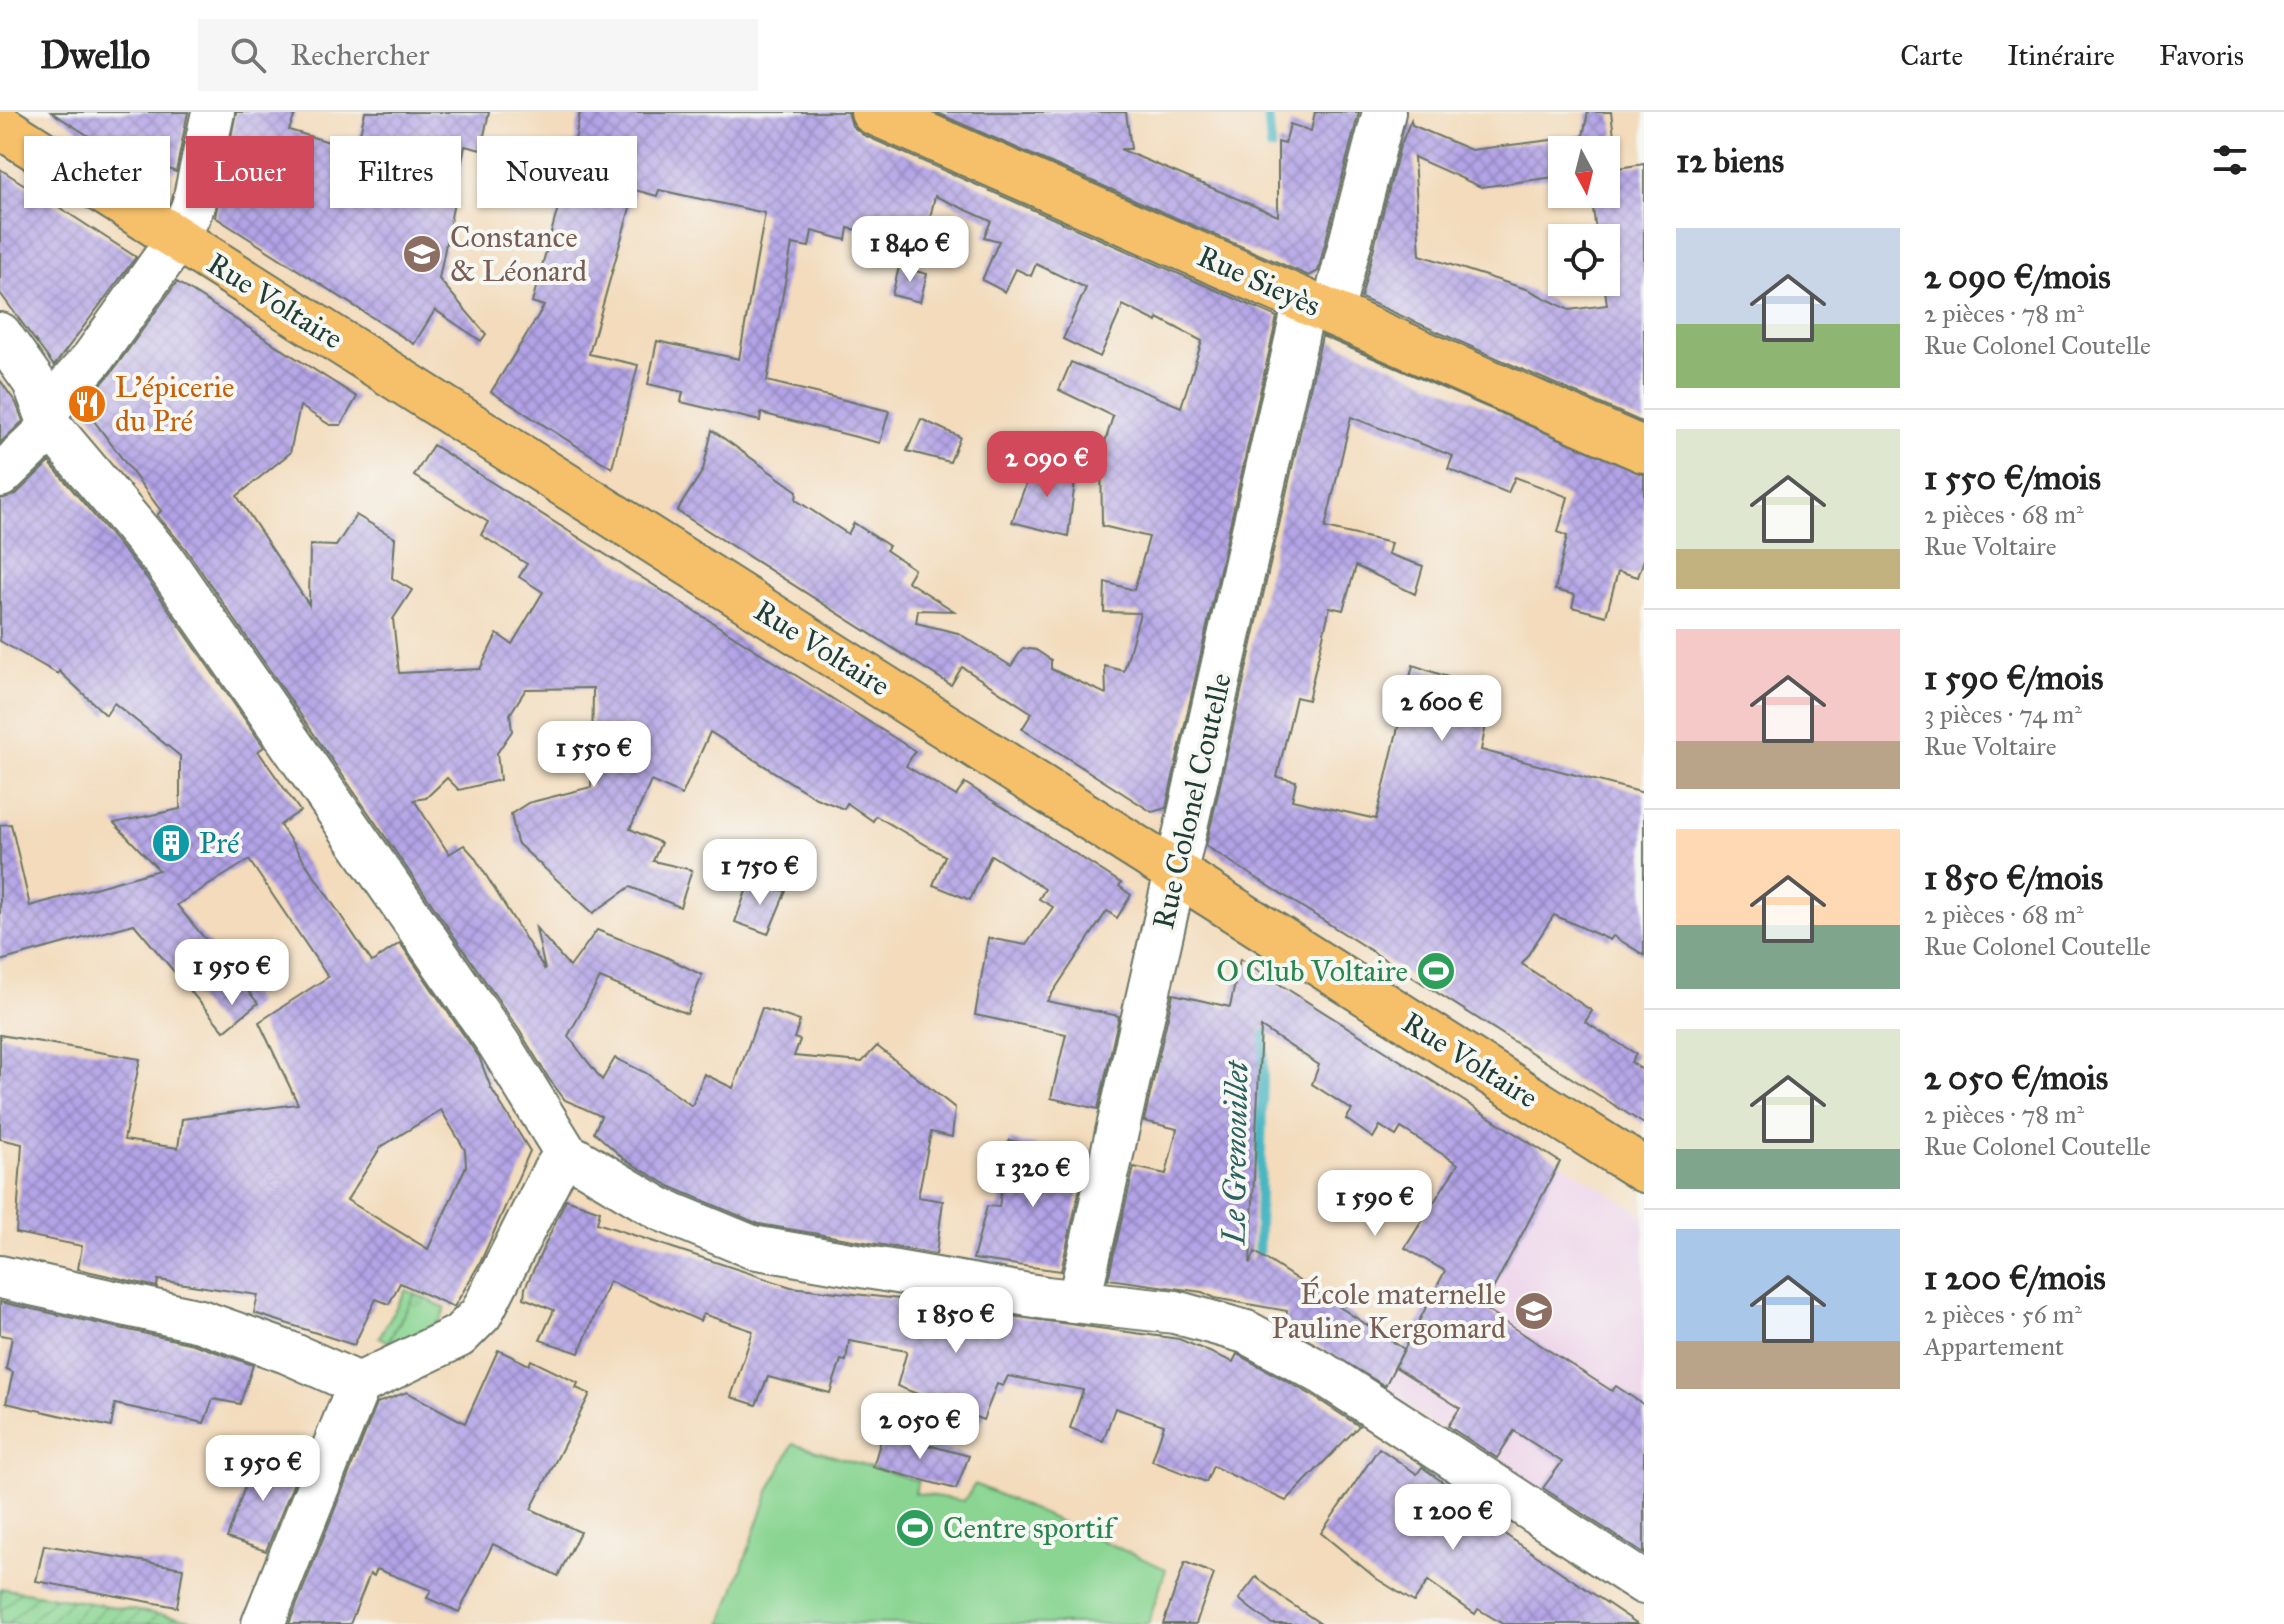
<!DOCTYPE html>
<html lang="fr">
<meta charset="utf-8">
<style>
:root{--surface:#fff;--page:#f6f6f6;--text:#222;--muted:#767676;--line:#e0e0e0;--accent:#d1495b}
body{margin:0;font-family:"IM FELL Great Primer",serif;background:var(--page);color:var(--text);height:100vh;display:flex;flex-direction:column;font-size:30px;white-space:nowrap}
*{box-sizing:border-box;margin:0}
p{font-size:26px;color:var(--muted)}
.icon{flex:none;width:44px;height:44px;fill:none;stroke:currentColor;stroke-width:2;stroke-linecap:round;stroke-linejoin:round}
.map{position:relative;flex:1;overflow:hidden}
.drawer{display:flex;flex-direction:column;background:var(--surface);width:640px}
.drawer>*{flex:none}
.banner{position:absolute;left:24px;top:24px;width:760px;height:72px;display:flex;gap:16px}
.needle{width:52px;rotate:173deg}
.buttons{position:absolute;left:1548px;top:24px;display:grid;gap:16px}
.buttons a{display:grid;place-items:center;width:72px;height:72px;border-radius:0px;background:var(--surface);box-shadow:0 2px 6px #0004;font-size:40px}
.price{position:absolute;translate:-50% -68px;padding:0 18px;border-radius:16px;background:#fff;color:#222;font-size:26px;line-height:52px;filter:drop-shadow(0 2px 4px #0008)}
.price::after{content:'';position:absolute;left:50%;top:48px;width:24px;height:18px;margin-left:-12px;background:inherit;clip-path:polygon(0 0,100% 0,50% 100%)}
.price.on{background:var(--accent);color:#fff}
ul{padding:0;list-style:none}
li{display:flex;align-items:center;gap:24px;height:200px;padding:0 32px}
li+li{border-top:2px solid var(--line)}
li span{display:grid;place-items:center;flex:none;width:224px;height:160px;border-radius:0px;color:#555}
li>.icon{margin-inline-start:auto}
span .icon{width:96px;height:96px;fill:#fffc;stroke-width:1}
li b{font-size:34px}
h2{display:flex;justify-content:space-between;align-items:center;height:96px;padding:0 32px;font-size:34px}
.pill{padding:0 28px;border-radius:0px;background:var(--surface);box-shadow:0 2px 6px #0004;font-size:28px;line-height:72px}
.pill.on{background:var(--accent);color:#fff}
header{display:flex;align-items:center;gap:48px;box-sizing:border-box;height:112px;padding:0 40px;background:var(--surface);border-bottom:2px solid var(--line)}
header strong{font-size:38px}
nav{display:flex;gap:44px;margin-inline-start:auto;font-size:28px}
.search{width:560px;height:72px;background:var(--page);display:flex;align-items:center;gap:20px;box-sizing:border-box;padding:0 28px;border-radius:0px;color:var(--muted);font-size:30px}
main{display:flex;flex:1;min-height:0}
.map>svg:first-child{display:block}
.built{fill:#edd1e9}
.grass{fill:url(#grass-tufts);stroke:#548963;stroke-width:2}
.garden{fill:url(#garden-furrows);stroke:#548963;stroke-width:2}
.pitch{fill:#8ad592;stroke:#548963;stroke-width:2}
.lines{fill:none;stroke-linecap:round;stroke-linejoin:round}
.stream{stroke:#48b6c2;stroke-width:10}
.building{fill:url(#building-cross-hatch);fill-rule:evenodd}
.minor-casing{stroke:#697463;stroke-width:46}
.major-casing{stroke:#697463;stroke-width:48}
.minor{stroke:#fff;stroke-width:42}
.major{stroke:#f6c06b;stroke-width:44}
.labels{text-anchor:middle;stroke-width:8;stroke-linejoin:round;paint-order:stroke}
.education-label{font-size:30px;fill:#785e54;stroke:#f6f6f2;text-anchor:start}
.street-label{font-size:30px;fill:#1f3d34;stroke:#f6f6f2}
.food-label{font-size:30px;fill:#c56008;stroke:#f6f6f2;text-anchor:start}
.culture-label{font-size:30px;fill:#0d838f;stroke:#f6f6f2;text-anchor:start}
.leisure-label{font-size:30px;fill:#27864d;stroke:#f6f6f2;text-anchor:end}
.water-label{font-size:32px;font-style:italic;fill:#2b615f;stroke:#f6f6f2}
</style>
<header>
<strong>Dwello</strong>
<div class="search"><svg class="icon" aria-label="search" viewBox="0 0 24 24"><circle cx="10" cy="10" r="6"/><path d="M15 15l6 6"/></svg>Rechercher</div>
<nav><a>Carte</a><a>Itinéraire</a><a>Favoris</a></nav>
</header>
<main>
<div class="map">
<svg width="1644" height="1512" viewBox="0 0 1644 1512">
<defs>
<pattern id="grass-tufts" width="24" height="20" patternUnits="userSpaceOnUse" patternTransform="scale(2)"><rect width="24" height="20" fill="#8ad592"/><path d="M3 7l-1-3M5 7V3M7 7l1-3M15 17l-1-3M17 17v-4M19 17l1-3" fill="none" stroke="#70ae78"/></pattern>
<pattern id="garden-furrows" width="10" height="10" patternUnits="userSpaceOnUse" patternTransform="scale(2)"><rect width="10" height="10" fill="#8ad592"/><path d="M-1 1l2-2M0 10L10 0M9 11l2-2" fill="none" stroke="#70ae78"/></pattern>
<pattern id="building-cross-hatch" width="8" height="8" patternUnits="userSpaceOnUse" patternTransform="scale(2)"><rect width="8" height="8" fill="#b3a3e7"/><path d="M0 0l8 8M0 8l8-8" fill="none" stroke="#9186bc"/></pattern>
</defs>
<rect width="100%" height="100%" fill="#f6f6f2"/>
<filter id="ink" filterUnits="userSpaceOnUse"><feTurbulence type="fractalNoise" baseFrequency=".0125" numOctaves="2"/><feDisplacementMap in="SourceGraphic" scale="16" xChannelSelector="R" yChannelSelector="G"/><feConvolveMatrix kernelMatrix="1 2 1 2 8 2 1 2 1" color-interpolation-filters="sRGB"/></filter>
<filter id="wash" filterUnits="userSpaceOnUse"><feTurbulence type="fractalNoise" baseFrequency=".006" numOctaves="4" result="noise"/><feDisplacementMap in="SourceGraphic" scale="32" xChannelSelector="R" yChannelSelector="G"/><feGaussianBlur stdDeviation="1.8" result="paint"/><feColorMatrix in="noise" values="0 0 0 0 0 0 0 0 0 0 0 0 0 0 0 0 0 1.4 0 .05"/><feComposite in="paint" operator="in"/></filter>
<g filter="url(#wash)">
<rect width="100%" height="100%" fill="#f3dbbb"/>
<polygon class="built" points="1517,1023 1644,1103 1644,1292 1616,1274 1539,1382 1383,1279"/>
<polygon class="grass" points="415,1182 446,1196 439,1211 394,1232 388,1230"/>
<polygon class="garden" points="0,1476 218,1512 0,1512"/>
<g class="pitch">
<polygon points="406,1178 415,1182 388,1230 379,1225"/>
<polygon points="793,1332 918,1369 915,1381 964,1389 975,1372 1166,1457 1148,1512 722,1512 770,1377"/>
</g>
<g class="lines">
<g class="stream">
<polyline points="1268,0 1271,35"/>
<polyline points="1258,1154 1264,922"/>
</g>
</g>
<g id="blocks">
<g class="building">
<polygon points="51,0 188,0 176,60 157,52 152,64"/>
<polygon points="236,0 296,0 289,18 356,38 365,0 489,0 481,38 465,34 439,167 486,222 481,229 435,198 414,232 215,105"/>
<polygon points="580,0 848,0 852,14 863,23 1277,205 1166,696 1152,700 1022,617 1032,601 962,555 951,573 677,399 703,358 712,318 797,379 796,388 848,422 854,411 889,434 886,438 914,457 907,469 954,499 918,498 916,511 958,521 1011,554 1023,536 1036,538 1051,548 1051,557 1106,582 1105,554 1124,559 1140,501 1104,500 1105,470 1134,478 1149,425 1102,414 1101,343 1113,304 1059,278 1071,250 1181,295 1202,229 1158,206 1157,210 1123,193 1100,245 1063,227 1086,176 1036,152 1031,164 1016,157 1005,180 982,168 999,129 984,125 991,109 935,84 924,132 848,116 846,128 812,119 809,135 792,132 767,269 889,299 880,331 761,301 760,309 681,290 683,280 648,272 657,229 739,247 765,101 659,78 657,84 635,78 589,242 638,253 612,356 491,280 544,194 532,190 572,45"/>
<polygon points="935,0 1126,0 1131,37 1120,37 1278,104 1278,30 1285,32 1290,12 1311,19 1315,0 1359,0 1318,159 1309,164"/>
<path d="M1588,0H1611L1618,56L1644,52V311L1361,186L1400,34L1411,8L1412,13L1471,38L1583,24ZM1562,38H1606V82H1591L1597,126H1606L1604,170L1607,193L1569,198L1529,178L1420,143L1414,45L1481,75L1562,64Z"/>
<polygon points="0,57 136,145 54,254 0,181"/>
<polygon points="899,155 927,162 920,190 892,183"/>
<polygon points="177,170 357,285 341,313 330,313 300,294 290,341 237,384 309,493 310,433 336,434 356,403 395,426 392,466 412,478 393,507 399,561 480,557 497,522 512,532 543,480 519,465 527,452 481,423 488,410 414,364 433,333 915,639 906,654 956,684 965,671 1121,771 1119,774 1131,783 1117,806 1107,799 1047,889 1119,904 1098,997 1051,986 1066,922 975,903 988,826 1026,833 1053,795 1039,787 1045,777 991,743 970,788 933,773 945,744 876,704 873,709 847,691 844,697 816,686 710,620 682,683 651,669 630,717 661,731 653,749 692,758 680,795 630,775 593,801 517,731 511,702 528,691 591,675 591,650 597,647 592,648 593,576 526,577 510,602 512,619 497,641 500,668 459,678 447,666 426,686 414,688 449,742 464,733 474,744 545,858 536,816 570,855 597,818 664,844 702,863 687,902 600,866 568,924 602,968 615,946 646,961 692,994 704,962 733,976 762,896 800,909 794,926 800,928 794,944 862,950 877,934 955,996 952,1025 931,1020 918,1085 943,1089 936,1142 759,1112 671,1075 624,1047 594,1020 601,1004 565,988 549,967 519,918 185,436 157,403 161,399 83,294 112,260"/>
<polygon points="1322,224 1644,363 1644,447 1638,465 1618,459 1606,504 1572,495 1575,483 1555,478 1567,424 1558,420 1568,385 1515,365 1508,381 1448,357 1453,344 1351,305 1325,416 1391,431 1388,442 1423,454 1415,482 1356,454 1343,498 1330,495 1308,588 1296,585 1277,665 1296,669 1292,688 1376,707 1413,553 1468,572 1468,578 1492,582 1481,638 1644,681 1644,843 1613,824 1610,828 1554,803 1522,852 1592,899 1585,910 1636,942 1631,950 1644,959 1644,1012 1206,734"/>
<polygon points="0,268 16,291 23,309 0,331"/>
<polygon points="921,307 960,325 950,350 907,339"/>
<polygon points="1035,347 1076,362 1068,424 1012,410"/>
<path d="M49,350L146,465L264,635L258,639L300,699L280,713L372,850L400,831L479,945L491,976L530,1039L481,1149L454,1195L400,1171L389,1192L376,1187L354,1233L254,1201L258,1183L158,1168L157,1175L78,1157L82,1134L16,1121L22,1032L0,1027V923L140,947L124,1028L178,1036L182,1007L298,992L259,910L328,865L249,748L177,793L258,891L224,919L134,812L0,849V713L11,712L30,794L159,758L114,711L180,697V644L114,591L106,603L59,559L58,562L0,529V387L16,382ZM441,998L465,1038L466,1054L428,1137L347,1088L381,1035Z"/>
<polygon points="749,771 786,779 768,822 735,810"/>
<polygon points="1240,847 1560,1050 1483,1196 1612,1279 1616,1274 1644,1293 1644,1442 1543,1376 1562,1350 1514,1319 1497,1346 1448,1314 1460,1296 1395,1255 1445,1159 1405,1136 1458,1052 1401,1016 1396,1024 1380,1014 1373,1026 1346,1007 1352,998 1312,972 1319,953 1261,915 1250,1152 1255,1140 1404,1237 1385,1274 1285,1214 1287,1199 1215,1186 1202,1180 1108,1167 1134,1055 1166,1062 1177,1017 1144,1009 1173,882 1230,895"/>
<polygon points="1009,1028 1087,1045 1061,1159 973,1147 987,1094 999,1095"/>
<polygon points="566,1087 600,1099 597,1111 791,1175 908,1188 930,1193 929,1202 958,1207 960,1197 1179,1227 1233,1250 1237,1242 1310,1282 1359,1314 1286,1389 1213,1354 1206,1370 1152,1349 1164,1313 1115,1296 1103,1329 1070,1316 1083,1278 1008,1264 1003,1274 997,1272 983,1308 897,1274 907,1239 849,1229 846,1249 841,1248 830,1281 768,1265 756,1293 731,1285 753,1219 703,1202 700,1209 609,1169 579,1241 540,1228 554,1198 524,1186 525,1176"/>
<polygon points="0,1190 193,1232 253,1253 240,1292 213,1287 204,1311 115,1292 111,1315 6,1291 13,1260 6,1257 12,1225 0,1223"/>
<polygon points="498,1238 529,1253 531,1248 578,1271 576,1276 590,1282 531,1397 580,1420 558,1464 493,1432 459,1500 427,1486 431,1478 377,1457 374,1464 370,1462 350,1512 289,1512 377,1291 407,1280 465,1311"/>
<polygon points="883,1321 969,1344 956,1377 873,1355"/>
<polygon points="1379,1336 1417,1362 1422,1355 1452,1377 1448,1384 1638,1512 1503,1512 1478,1497 1475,1502 1428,1469 1414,1490 1377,1467 1321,1421"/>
<polygon points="259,1344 300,1356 266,1439 227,1426 252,1354 257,1356"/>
<polygon points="44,1433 183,1456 177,1495 36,1469"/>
<polygon points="1185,1450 1214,1462 1200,1500 1196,1512 1163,1512"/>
<polygon points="1256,1465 1287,1489 1321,1512 1272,1512 1251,1497 1239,1487"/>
</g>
</g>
</g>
<g filter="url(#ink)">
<use href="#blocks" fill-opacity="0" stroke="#697463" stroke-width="2"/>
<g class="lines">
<defs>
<g id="minor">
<polyline points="1332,201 1384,0"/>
<polyline points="0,222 34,270 51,315 165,450 499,932 566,1041 660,1097 752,1135 1046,1186 1175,1200 1246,1220 1322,1261 1644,1471"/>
<polyline points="47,298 93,246 178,127 193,94 213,0"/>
<polyline points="0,364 51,315"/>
<polyline points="0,1165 200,1209 287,1240 359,1272"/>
<polyline points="1079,1188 1305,189"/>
<polyline points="263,1512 359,1272 459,1224 481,1202 552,1062 566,1041"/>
</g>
<g id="major">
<polyline points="873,0 1644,338"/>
<polyline points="0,14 1644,1058"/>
</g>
</defs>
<use href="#minor" class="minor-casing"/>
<use href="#major" class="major-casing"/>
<use href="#minor" class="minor"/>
<use href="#major" class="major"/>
</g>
</g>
<defs>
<symbol id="school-disc" viewBox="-11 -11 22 22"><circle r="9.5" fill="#8d6e63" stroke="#f6f6f2"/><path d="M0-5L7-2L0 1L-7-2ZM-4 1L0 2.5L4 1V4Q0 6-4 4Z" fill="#fff"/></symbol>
<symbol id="restaurant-disc" viewBox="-11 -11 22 22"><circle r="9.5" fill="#e8710a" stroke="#f6f6f2"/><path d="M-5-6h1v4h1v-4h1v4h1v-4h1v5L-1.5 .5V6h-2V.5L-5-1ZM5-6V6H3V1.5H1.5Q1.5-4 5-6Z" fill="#fff"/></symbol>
<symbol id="building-disc" viewBox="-11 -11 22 22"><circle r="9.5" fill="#0f9aa8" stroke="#f6f6f2"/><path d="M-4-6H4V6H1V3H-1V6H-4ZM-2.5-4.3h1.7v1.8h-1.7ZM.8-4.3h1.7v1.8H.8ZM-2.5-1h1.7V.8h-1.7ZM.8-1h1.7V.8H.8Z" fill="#fff"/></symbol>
<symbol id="stadium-disc" viewBox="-11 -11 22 22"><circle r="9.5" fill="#2e9e5b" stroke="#f6f6f2"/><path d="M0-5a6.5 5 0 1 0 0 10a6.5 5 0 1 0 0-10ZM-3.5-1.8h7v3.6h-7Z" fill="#fff"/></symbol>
</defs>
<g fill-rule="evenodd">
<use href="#school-disc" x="400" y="120" width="44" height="44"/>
<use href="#restaurant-disc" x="65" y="270" width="44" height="44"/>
<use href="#building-disc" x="149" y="709" width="44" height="44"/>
<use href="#stadium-disc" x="1414" y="837" width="44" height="44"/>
<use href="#school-disc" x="1512" y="1177" width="44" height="44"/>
<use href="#stadium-disc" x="893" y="1394" width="44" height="44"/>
</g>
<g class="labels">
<g class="education-label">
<text x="450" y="135">Constance<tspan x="450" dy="34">&amp; Léonard</tspan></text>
<text x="1506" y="1192" text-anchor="end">École maternelle<tspan x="1506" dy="34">Pauline Kergomard</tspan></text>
</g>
<g class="street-label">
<text transform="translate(1259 169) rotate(24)" y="10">Rue Sieyès</text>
<text transform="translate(275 189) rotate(32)" y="10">Rue Voltaire</text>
<text transform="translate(822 536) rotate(32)" y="10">Rue Voltaire</text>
<text transform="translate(1192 689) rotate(-77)" y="10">Rue Colonel Coutelle</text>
<text transform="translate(1470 948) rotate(32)" y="10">Rue Voltaire</text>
</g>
<g class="food-label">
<text x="115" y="285">L'épicerie<tspan x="115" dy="34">du Pré</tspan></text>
</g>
<g class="culture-label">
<text x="199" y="741">Pré</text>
</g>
<g class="leisure-label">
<text x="1408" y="869">O Club Voltaire</text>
<text x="943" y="1426" text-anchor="start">Centre sportif</text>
</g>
<g class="water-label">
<text transform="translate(1235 1041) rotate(-89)" y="11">Le Grenouillet</text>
</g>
</g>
</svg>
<div class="buttons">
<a><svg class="needle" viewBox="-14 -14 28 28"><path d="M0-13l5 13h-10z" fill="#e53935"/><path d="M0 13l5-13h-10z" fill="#767676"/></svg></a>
<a><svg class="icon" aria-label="locate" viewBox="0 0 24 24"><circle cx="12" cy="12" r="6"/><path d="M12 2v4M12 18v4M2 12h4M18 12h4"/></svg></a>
</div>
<b class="price" style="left:910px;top:172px">1 840 €</b>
<b class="price on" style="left:1047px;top:387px">2 090 €</b>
<b class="price" style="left:1442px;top:631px">2 600 €</b>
<b class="price" style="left:594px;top:677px">1 550 €</b>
<b class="price" style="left:760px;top:795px">1 750 €</b>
<b class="price" style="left:232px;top:895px">1 950 €</b>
<b class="price" style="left:1033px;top:1097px">1 320 €</b>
<b class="price" style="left:1375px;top:1126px">1 590 €</b>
<b class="price" style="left:956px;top:1243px">1 850 €</b>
<b class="price" style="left:920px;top:1349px">2 050 €</b>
<b class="price" style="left:263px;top:1391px">1 950 €</b>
<b class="price" style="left:1453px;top:1440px">1 200 €</b>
<div class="banner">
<a class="pill">Acheter</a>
<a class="pill on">Louer</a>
<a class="pill">Filtres</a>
<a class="pill">Nouveau</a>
</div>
</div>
<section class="drawer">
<h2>12 biens<svg class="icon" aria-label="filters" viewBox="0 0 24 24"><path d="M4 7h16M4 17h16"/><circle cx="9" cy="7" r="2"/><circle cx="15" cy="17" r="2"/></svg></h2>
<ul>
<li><span style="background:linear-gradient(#c9d6e8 60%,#8fb573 0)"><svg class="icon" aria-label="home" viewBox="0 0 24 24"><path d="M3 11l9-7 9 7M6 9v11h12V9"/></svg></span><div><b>2 090 €/mois</b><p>2 pièces · 78 m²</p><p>Rue Colonel Coutelle</p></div></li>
<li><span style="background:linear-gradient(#dfe7d0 75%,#c2b280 0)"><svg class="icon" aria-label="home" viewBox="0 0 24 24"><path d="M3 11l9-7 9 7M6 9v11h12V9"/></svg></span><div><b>1 550 €/mois</b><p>2 pièces · 68 m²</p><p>Rue Voltaire</p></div></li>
<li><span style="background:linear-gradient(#f6c9c9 70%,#b9a48a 0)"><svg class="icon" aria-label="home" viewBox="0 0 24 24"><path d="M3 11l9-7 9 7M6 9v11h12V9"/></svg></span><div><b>1 590 €/mois</b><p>3 pièces · 74 m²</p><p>Rue Voltaire</p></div></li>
<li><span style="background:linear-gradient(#ffd9b3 60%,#7fa58c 0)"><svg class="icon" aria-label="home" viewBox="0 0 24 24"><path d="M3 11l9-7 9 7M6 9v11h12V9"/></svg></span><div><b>1 850 €/mois</b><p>2 pièces · 68 m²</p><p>Rue Colonel Coutelle</p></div></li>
<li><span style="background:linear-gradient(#dfe7d0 75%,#7fa58c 0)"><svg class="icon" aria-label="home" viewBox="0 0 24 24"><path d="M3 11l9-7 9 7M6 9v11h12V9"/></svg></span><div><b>2 050 €/mois</b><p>2 pièces · 78 m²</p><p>Rue Colonel Coutelle</p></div></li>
<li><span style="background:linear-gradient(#a9c7e8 70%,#b9a48a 0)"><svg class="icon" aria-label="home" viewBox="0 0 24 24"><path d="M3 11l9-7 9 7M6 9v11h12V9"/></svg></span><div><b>1 200 €/mois</b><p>2 pièces · 56 m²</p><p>Appartement</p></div></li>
</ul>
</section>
</main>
